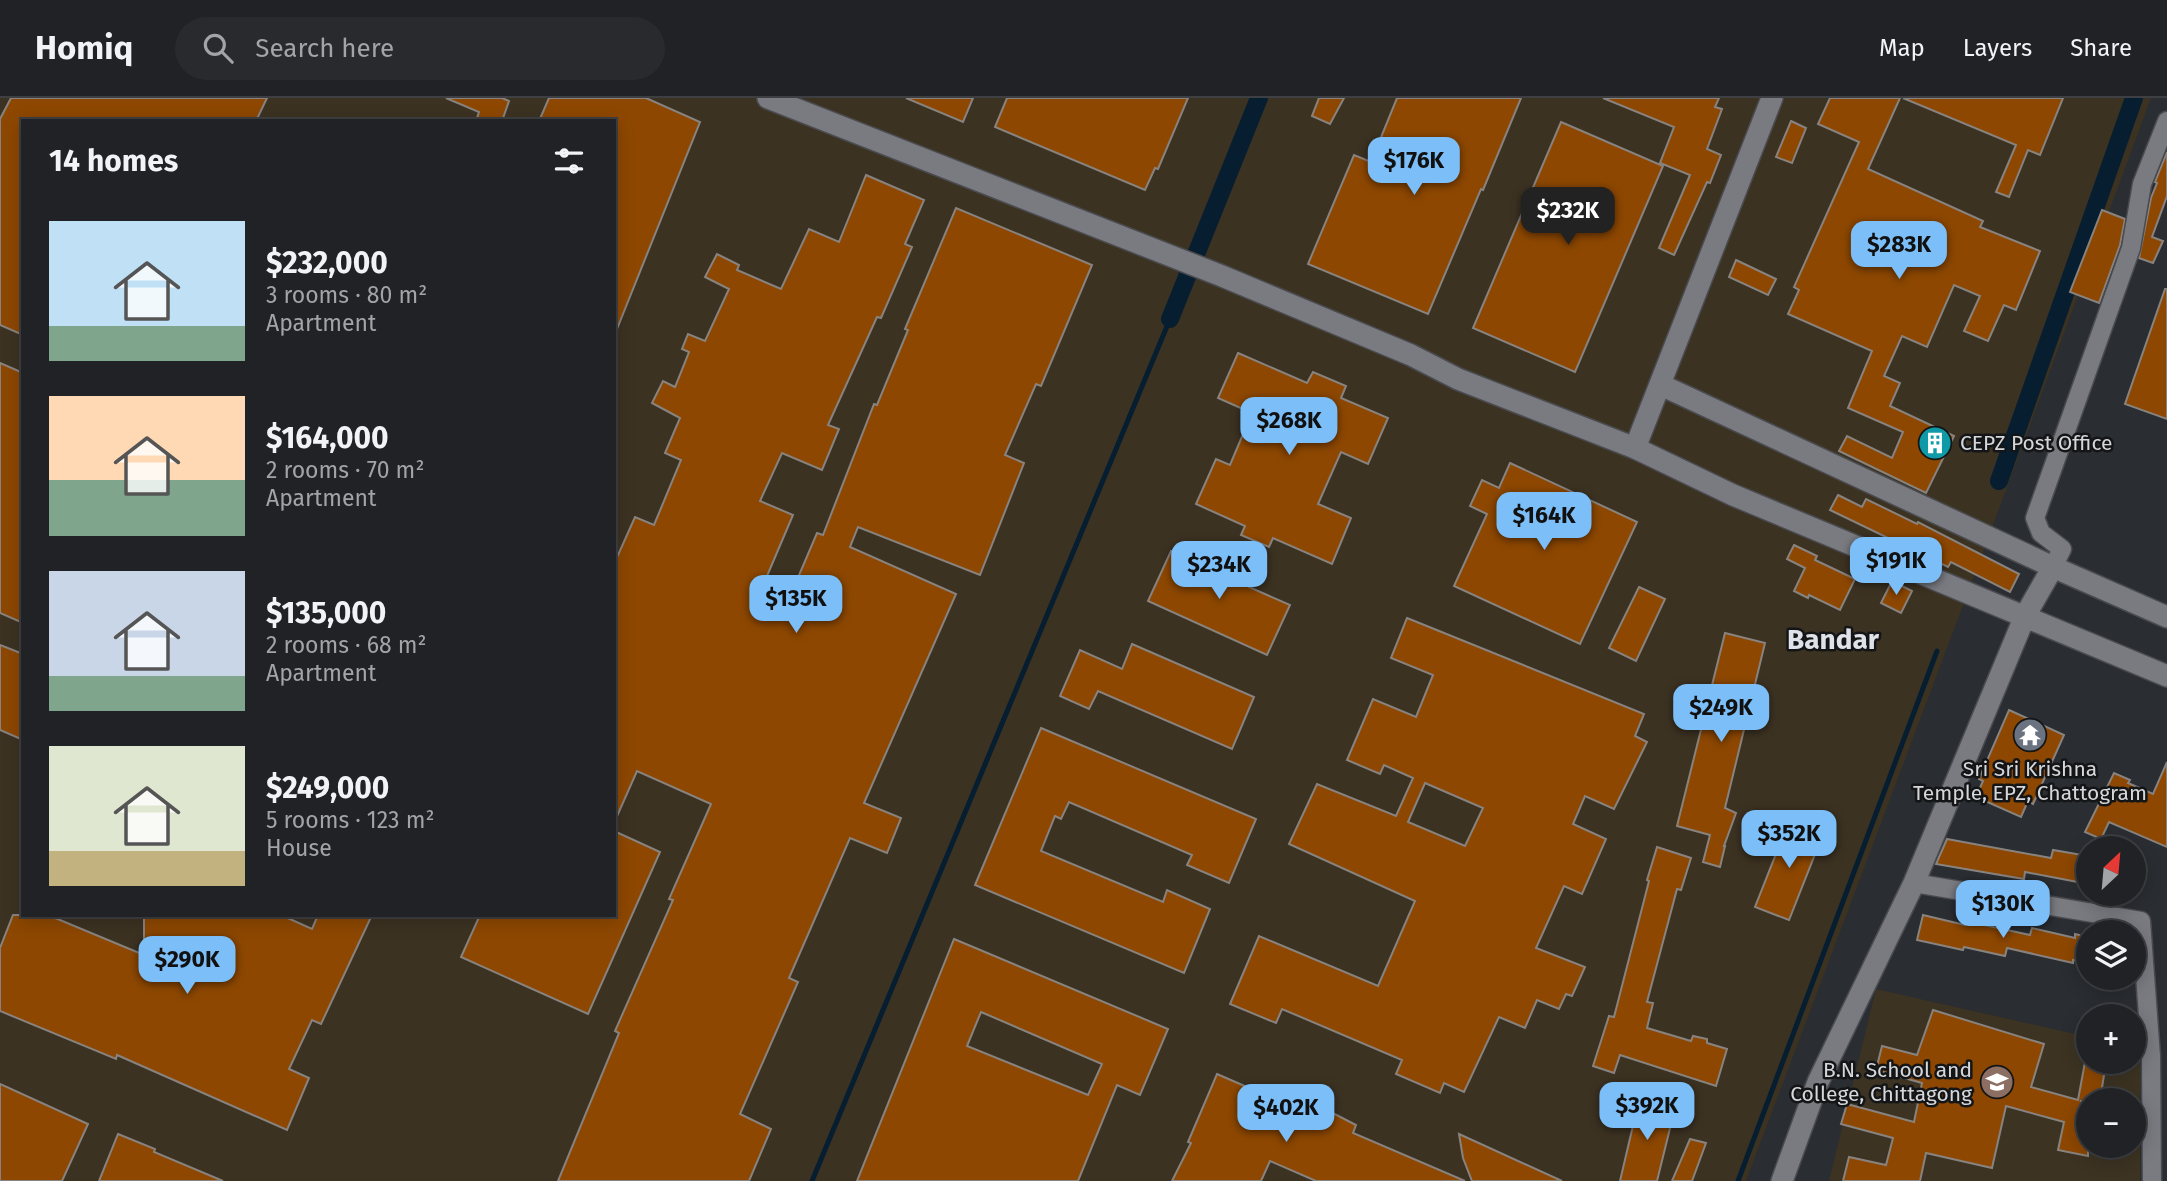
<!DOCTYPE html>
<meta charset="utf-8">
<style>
:root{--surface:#202225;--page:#282a2d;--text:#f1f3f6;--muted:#a2a4a7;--line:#3d3f42;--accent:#7bbef8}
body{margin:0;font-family:"Fira Sans",sans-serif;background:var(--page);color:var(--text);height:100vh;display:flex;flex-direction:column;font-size:26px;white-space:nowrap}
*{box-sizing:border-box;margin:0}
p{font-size:23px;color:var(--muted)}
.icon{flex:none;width:38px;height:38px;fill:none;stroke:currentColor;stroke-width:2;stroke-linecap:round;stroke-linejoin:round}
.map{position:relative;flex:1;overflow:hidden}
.panel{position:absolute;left:21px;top:21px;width:595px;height:798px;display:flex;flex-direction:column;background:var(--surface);border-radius:0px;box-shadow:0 4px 18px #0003,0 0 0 2px var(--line)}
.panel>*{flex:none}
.needle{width:46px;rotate:26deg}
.buttons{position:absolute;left:2076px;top:738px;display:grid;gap:14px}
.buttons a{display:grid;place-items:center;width:70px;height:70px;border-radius:50%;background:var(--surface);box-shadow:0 4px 18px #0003,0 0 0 2px var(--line);font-size:35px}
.price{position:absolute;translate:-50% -60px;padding:0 16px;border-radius:14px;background:var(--accent);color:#111;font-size:23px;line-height:46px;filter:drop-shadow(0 2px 4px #0008)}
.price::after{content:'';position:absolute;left:50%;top:42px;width:21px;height:16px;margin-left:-10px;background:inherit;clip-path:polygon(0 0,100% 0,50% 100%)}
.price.active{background:#222;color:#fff}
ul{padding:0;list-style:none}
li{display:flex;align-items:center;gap:21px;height:175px;padding:0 28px}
li span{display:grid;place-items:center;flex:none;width:196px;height:140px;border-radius:0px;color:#555}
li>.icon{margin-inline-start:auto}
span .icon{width:84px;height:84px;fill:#fffc;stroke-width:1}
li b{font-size:30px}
h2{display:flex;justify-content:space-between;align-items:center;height:84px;padding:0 28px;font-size:30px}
header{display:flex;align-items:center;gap:42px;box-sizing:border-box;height:98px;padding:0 35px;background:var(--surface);border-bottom:2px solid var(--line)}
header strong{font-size:33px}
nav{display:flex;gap:38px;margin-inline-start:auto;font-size:24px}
.search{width:490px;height:63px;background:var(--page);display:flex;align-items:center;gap:18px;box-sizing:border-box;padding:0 24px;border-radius:38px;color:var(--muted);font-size:26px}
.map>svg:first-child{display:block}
.industrial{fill:#3c3222;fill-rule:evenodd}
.education{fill:#3c3322;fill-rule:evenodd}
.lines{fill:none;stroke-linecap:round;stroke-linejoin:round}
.stream{stroke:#071e31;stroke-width:5}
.canal{stroke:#071e31;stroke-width:18}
.building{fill:#8d4700;stroke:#88837f;stroke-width:2;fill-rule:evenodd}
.street-casing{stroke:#4a4b4f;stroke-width:21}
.secondary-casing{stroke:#4a4b4f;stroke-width:24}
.street{stroke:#797b81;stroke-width:18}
.secondary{stroke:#797b81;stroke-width:21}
.labels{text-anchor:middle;stroke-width:5;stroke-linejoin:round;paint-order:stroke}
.poi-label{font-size:21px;fill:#d6d7da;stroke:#141517;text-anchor:start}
.district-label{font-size:28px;font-weight:bold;fill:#dfe2e8;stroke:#141517}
</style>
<header>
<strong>Homiq</strong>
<div class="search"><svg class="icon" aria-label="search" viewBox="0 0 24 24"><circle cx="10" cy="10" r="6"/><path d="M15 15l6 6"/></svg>Search here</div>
<nav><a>Map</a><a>Layers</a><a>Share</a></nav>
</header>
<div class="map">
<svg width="2167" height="1083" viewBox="0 0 2167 1083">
<rect width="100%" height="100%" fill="#2a2d31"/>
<path class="industrial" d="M0,0H2151L1973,481L1746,1083H0ZM23,23H614V817H23Z"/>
<path class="education" d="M1876,891L2088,939V964H2133V949L2140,951V1083H1829ZM2088,1003H2133V1048H2088Z"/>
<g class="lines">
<g class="stream">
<polyline points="812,1083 1170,221"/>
<polyline points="1738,1083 1937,553"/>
</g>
<g class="canal">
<polyline points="1170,221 1259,0"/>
<polyline points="1999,383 2134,0"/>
</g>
</g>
<g class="building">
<polygon points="11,0 267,0 256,23 23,23 23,237 0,227 0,21"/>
<polygon points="446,0 502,0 509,3 502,23 476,23 479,14"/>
<polygon points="549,0 646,0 700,24 615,236 614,23 539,23"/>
<polygon points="906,0 973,0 963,24"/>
<polygon points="1007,0 1188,0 1158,71 1155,70 1145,92 995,29"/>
<polygon points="1319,0 1344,0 1330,26 1312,18"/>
<polygon points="1397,0 1521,0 1483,92 1481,91 1428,216 1308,166 1354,57 1371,64"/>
<polygon points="1603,0 1719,0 1715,9 1722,11 1707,51 1721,57 1710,85 1707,84 1674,157 1659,150 1690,77 1660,65 1674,29"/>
<polygon points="1830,0 1900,0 1868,71 1983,123 1980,129 2040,153 2016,212 2004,207 1988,243 1964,233 1980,198 1954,187 1927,249 1902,238 1884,278 1900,285 1890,308 1954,338 1926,395 1839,353 1847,338 1892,360 1903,334 1848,310 1872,253 1788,216 1799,192 1794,189 1859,44 1818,26"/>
<polygon points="1903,0 2063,0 2040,57 2028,52 2009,99 1996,94 2016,47"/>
<polygon points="1791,23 1806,30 1792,65 1776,59"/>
<polygon points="1561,24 1663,68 1575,274 1473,230"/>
<polygon points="2167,54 2167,98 2152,139 2163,143 2153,165 2139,160 2151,100 2157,85 2155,84"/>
<polygon points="866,77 924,102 905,146 912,149 881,220 877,219 828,327 839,331 822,372 782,355 760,403 793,417 767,478 794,489 817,435 823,437 874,306 877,307 908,232 905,231 956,110 1092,167 1041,288 1036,286 1005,357 1024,365 980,477 858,429 850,449 956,496 864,705 901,720 887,755 850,740 789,880 798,884 740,1016 771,1031 749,1083 558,1083 619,935 615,933 673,802 669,801 711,706 637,673 614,725 614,466 635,419 654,427 681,362 665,355 680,320 652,305 663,283 675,289 689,254 682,251 688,236 705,243 729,191 705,179 717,156 739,167 737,172 781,191 809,131 839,144"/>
<polygon points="2102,112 2125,121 2120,147 2099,205 2070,194"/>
<polygon points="1736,162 1776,181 1768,197 1729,179"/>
<polygon points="2165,191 2167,191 2167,321 2125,306"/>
<polygon points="1238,255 1307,285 1313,274 1346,288 1341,300 1388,320 1368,366 1341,354 1318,406 1351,420 1332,466 1273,440 1269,449 1241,437 1245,428 1196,406 1216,361 1230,367 1252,315 1218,300"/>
<polygon points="0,265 23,275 23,525 0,515"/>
<polygon points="1510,365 1637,424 1580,546 1454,488 1487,416 1470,408 1482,382 1499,390"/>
<polygon points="1838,397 1862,409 1866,401 1917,426 1918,424 2019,476 2010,494 1951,464 1948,469 1830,412"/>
<polygon points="1794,447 1817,458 1815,462 1855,481 1840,512 1809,497 1808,500 1794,493 1805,470 1787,461"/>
<polygon points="1171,453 1193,464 1198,455 1253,480 1249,489 1290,507 1267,557 1148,503"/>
<polygon points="1892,483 1912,493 1901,515 1881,505"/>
<polygon points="1639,489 1665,501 1636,563 1609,550"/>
<path d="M1407,520L1644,616L1635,638L1647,644L1614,711L1585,698L1573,726L1606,741L1582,796L1564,788L1536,850L1585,869L1572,898L1566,896L1559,911L1537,902L1525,930L1499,919L1464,994L1444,985L1440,995L1396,976L1402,962L1282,911L1276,925L1230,906L1259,838L1378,888L1415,803L1289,746L1317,686L1396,718L1413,680L1384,667L1380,676L1347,662L1373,601L1416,619L1433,577L1391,560ZM1425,685L1483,710L1465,748L1408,724Z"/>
<polygon points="1725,535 1765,545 1725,710 1736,715 1724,748 1725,748 1720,769 1703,764 1710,737 1677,728"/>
<polygon points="1132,546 1254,599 1232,651 1098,593 1089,611 1060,598 1080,552 1122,571"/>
<polygon points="0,547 23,556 23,642 0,632"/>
<polygon points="2009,612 2064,637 2033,706 2028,703 2021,719 1976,699 1983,683 1979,681"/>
<polygon points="1041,630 1256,721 1229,785 1187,767 1192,757 1069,704 1061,721 1055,718 1041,753 1163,804 1167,792 1210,811 1184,875 975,787"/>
<polygon points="2167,664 2167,749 2109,724 2101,741 2085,734 2114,675 2130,682 2128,685 2153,696"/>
<polygon points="1789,723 1823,736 1789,822 1755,809"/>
<polygon points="614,733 660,754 588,916 461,859 480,817 614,817"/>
<polygon points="1947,741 2051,760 2053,752 2088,758 2088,786 2025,774 2024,781 1936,766"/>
<polygon points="1657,749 1691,760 1681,792 1677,791 1647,904 1653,905 1647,930 1691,943 1693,938 1707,941 1707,945 1727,951 1716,988 1620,957 1614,975 1593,968 1609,918 1614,919 1649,783 1647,782"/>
<polygon points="13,817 48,817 144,857 144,817 281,817 312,831 318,817 372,817 321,926 312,922 289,971 309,980 287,1032 117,957 116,961 0,913 0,850"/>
<polygon points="1923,817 1965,827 1966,823 2030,837 2032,830 2075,840 2075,836 2088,839 2088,865 2073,862 2073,865 2007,850 2005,858 1964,849 1963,852 1917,842"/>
<path d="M954,841L1168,931L1140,997L1117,987L1078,1083H857ZM981,914L1102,966L1088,997L967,948Z"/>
<polygon points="1933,912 2044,946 2031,989 2078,1002 2085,964 2106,964 2100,1003 2080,1003 2088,1005 2088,1058 2058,1052 2064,1024 2006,1008 1992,1070 1926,1055 1920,1083 1843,1083 1849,1059 1886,1067 1893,1040 1841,1026 1847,1006 1914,1024 1922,985 1876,972 1882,948 1917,957"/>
<polygon points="1217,976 1321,1021 1325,1011 1356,1027 1353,1035 1465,1083 1316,1083 1270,1063 1261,1083 1172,1083 1191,1045 1188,1044"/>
<polygon points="0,986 88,1026 62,1083 0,1083"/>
<polygon points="1639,1002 1675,1010 1657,1083 1620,1083"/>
<polygon points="118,1036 155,1051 154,1054 223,1083 99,1083"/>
<polygon points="1459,1036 1562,1083 1472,1083 1463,1060"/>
<polygon points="1690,1041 1706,1045 1692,1083 1672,1083"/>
</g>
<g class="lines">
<defs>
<g id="street">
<polyline points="2053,469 2062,451 2041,435 2035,420 2131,150 2142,86 2167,23"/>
<polyline points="1914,785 2141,823 2151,958 2152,1083"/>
</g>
<g id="secondary">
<polyline points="768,0 1222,178 1411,257 1458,281 1635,350 1733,397 2167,578"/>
<polyline points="1661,287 2053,469 2167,519"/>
<polyline points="1635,350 1772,0"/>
<polyline points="1782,1083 1818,984 1914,785 2025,518 2053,469"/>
</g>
</defs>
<use href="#street" class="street-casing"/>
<use href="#secondary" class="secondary-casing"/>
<use href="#street" class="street"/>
<use href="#secondary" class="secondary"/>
</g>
<defs>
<symbol id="building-disc" viewBox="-11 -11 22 22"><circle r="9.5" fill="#0f9aa8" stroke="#141517"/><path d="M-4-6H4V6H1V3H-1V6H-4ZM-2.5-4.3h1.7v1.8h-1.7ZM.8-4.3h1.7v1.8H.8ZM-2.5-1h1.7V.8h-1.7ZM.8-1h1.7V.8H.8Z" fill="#fff"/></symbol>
<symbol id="temple-disc" viewBox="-11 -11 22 22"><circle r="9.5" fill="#6b7280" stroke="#141517"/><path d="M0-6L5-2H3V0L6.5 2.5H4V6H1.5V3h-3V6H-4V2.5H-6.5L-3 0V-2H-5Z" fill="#fff"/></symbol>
<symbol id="school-disc" viewBox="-11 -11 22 22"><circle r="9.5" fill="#8d6e63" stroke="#141517"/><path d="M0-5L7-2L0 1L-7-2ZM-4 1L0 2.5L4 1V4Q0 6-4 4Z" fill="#fff"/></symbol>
</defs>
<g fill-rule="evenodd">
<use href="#building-disc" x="1916" y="326" width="38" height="38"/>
<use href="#temple-disc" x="2011" y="618" width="38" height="38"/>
<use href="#school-disc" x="1978" y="965" width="38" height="38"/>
</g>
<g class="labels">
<g class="poi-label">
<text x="1960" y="352">CEPZ Post Office</text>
<text x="2030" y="678" text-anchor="middle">Sri Sri Krishna<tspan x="2030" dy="24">Temple, EPZ, Chattogram</tspan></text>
<text x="1972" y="979" text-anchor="end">B.N. School and<tspan x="1972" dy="24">College, Chittagong</tspan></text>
</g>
<g class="district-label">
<text x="1833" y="551">Bandar</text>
</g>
</g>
</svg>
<div class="buttons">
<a><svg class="needle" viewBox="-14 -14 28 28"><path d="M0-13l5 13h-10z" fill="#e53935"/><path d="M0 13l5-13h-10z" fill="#a2a4a7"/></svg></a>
<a><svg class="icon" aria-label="layers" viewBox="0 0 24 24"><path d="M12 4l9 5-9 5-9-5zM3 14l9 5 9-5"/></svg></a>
<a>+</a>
<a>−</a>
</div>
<b class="price" style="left:1414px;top:99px">$176K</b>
<b class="price active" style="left:1568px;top:149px">$232K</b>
<b class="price" style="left:1899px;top:183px">$283K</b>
<b class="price" style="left:1289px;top:359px">$268K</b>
<b class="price" style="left:1544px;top:454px">$164K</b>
<b class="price" style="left:1896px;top:499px">$191K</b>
<b class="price" style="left:1219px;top:503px">$234K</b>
<b class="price" style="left:796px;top:537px">$135K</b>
<b class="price" style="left:1721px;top:646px">$249K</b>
<b class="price" style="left:1789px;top:772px">$352K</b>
<b class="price" style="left:2003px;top:842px">$130K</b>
<b class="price" style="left:187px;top:898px">$290K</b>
<b class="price" style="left:1647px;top:1044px">$392K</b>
<b class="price" style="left:1286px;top:1046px">$402K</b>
<section class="panel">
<h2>14 homes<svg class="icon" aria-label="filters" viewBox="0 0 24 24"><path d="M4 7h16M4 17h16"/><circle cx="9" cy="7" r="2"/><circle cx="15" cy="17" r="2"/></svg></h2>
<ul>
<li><span style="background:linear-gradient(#bfe0f5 75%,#7fa58c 0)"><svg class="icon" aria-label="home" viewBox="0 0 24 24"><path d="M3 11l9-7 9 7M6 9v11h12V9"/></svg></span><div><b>$232,000</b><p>3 rooms · 80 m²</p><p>Apartment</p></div></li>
<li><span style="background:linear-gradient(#ffd9b3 60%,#7fa58c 0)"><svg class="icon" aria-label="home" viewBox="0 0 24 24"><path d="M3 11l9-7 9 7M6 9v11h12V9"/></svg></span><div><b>$164,000</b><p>2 rooms · 70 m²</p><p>Apartment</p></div></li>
<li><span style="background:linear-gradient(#c9d6e8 75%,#7fa58c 0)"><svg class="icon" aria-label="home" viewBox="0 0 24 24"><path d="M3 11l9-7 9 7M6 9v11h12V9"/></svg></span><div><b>$135,000</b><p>2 rooms · 68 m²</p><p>Apartment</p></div></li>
<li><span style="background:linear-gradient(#dfe7d0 75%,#c2b280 0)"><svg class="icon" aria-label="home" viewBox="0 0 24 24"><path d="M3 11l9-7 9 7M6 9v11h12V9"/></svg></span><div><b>$249,000</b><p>5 rooms · 123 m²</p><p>House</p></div></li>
</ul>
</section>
</div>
